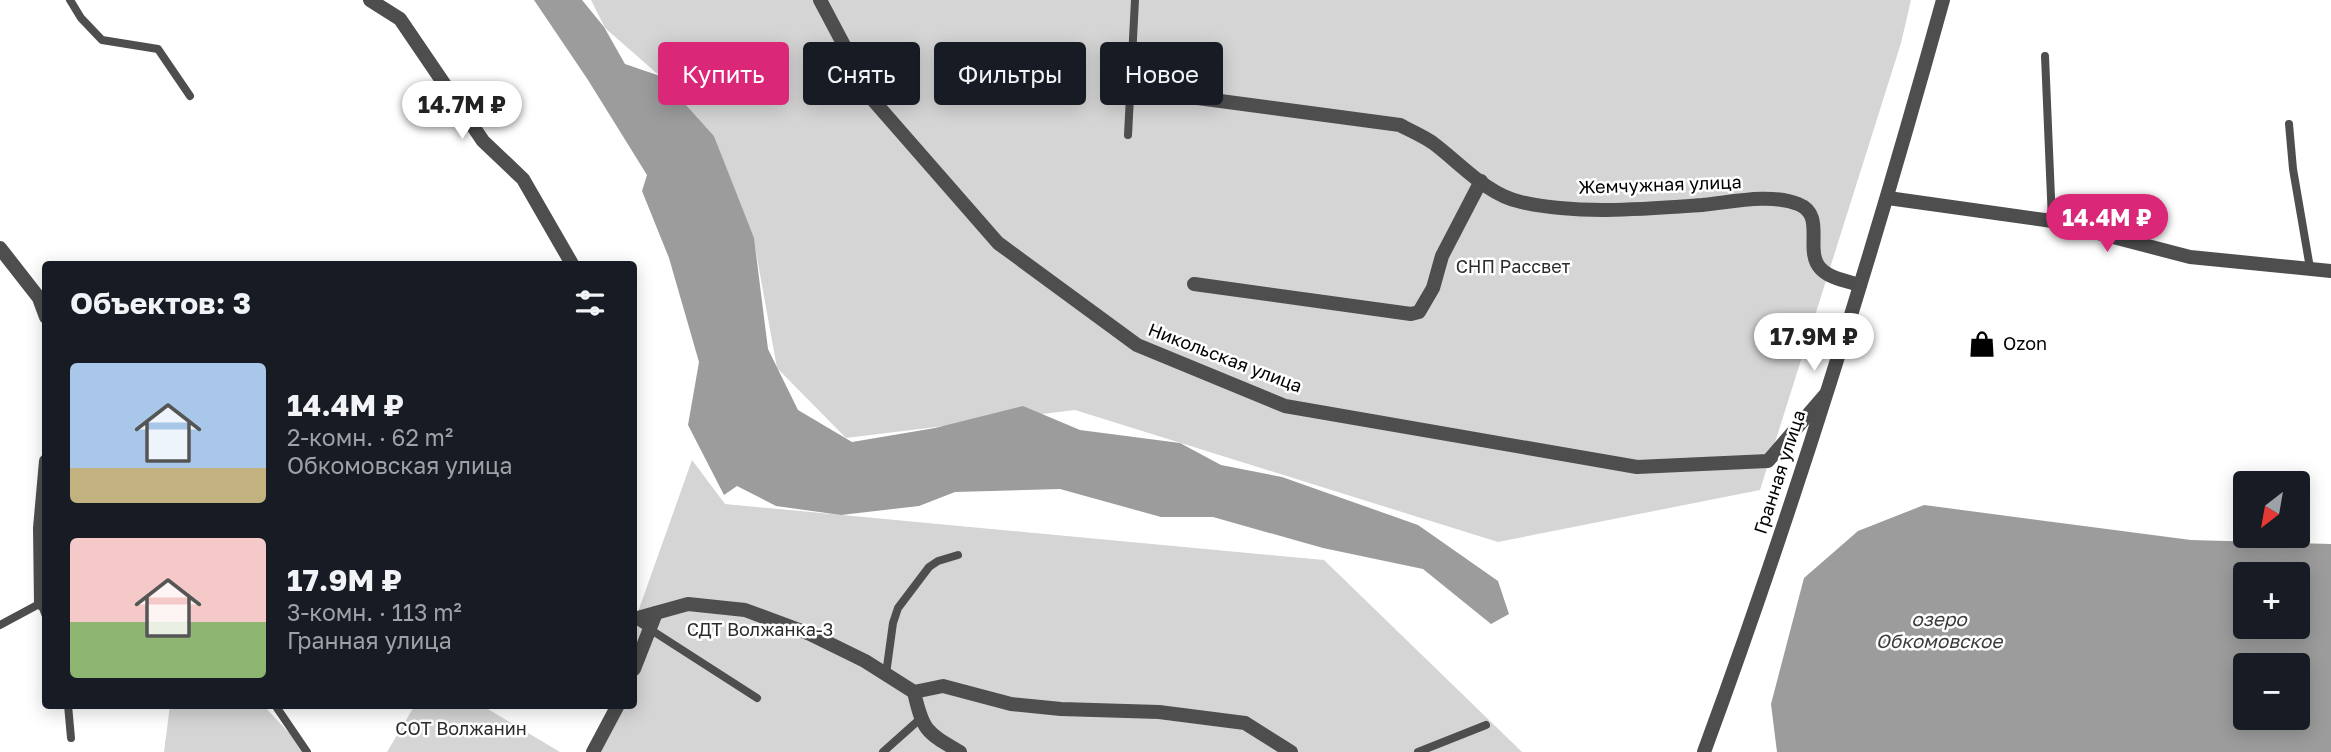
<!DOCTYPE html>
<html lang="ru">
<meta charset="utf-8">
<style>
:root{--surface:#171b24;--page:#20242c;--text:#f1f3f6;--muted:#9ea1a6;--accent:#db2777}
body{margin:0;font-family:"Golos Text",sans-serif;background:var(--page);color:var(--text);height:100vh;display:flex;flex-direction:column;font-size:26px;white-space:nowrap}
*{box-sizing:border-box;margin:0}
p{font-size:23px;color:var(--muted)}
.icon{flex:none;width:38px;height:38px;fill:none;stroke:currentColor;stroke-width:2;stroke-linecap:round;stroke-linejoin:round}
.map{position:relative;flex:1;overflow:hidden}
.sheet{position:absolute;left:42px;top:261px;width:595px;height:448px;display:flex;flex-direction:column;background:var(--surface);border-radius:7px;box-shadow:0 4px 18px #0003}
.sheet>*{flex:none}
.guide{position:absolute;left:658px;top:42px;width:665px;height:63px;display:flex;gap:14px}
.needle{width:46px;rotate:211deg}
.tools{position:absolute;left:2233px;top:471px;display:grid;gap:14px}
.tools a{display:grid;place-items:center;width:77px;height:77px;border-radius:7px;background:var(--surface);box-shadow:0 4px 18px #0003;font-size:35px}
.price{position:absolute;translate:-50% -60px;padding:0 16px;border-radius:24px;background:#fff;color:#222;font-size:23px;line-height:46px;filter:drop-shadow(0 2px 4px #0008)}
.price::after{content:'';position:absolute;left:50%;top:42px;width:21px;height:16px;margin-left:-10px;background:inherit;clip-path:polygon(0 0,100% 0,50% 100%)}
.price.active{background:var(--accent);color:#fff}
ul{padding:0;list-style:none}
li{display:flex;align-items:center;gap:21px;height:175px;padding:0 28px}
li span{display:grid;place-items:center;flex:none;width:196px;height:140px;border-radius:7px;color:#555}
li>.icon{margin-inline-start:auto}
span .icon{width:84px;height:84px;fill:#fffc;stroke-width:1}
li b{font-size:30px}
h2{display:flex;justify-content:space-between;align-items:center;height:84px;padding:0 28px;font-size:30px}
.tag{padding:0 24px;border-radius:7px;background:var(--surface);box-shadow:0 4px 18px #0003;font-size:24px;line-height:63px}
.tag.active{background:var(--accent);color:#fff}
.map>svg:first-child{display:block}
.green{fill:#d5d5d5}
.water{fill:#9c9c9c;fill-rule:evenodd}
.lines{fill:none;stroke-linecap:round;stroke-linejoin:round}
.service{stroke:#4e4e4e;stroke-width:8}
.minor{stroke:#4e4e4e;stroke-width:14}
.tertiary{stroke:#4e4e4e;stroke-width:14}
.labels{text-anchor:middle;stroke-width:5;stroke-linejoin:round;paint-order:stroke}
.street-label{font-size:18px;fill:#000;stroke:#fff}
.park-label{font-size:18px;fill:#2c2c2c;stroke:#fff}
.poi-label{font-size:18px;fill:#000;stroke:#fff;text-anchor:start}
.water-label{font-size:19px;font-style:italic;fill:#3d3d3d;stroke:#fff}
</style>
<div class="map">
<svg width="2331" height="752" viewBox="0 0 2331 752">
<rect width="100%" height="100%" fill="#fff"/>
<g class="green">
<polygon points="591,0 1911,0 1901,43 1760,490 1498,542 1075,410 846,438 777,368 754,241 714,136 661,77 605,28"/>
<polygon points="692,460 725,504 1324,560 1522,752 599,752 611,705 634,705 634,623"/>
<polygon points="170,705 263,705 307,752 164,752"/>
<polygon points="415,705 481,705 560,752 387,752"/>
</g>
<g class="water">
<polygon points="534,0 582,0 604,27 625,64 660,76 714,136 754,238 768,349 798,410 852,442 935,428 1023,406 1080,430 1180,443 1221,465 1282,477 1418,525 1498,581 1509,614 1491,624 1423,569 1323,548 1213,517 1161,517 1060,489 955,492 919,506 841,515 776,506 737,486 724,495 688,425 699,362 669,258 642,191 647,175 588,80"/>
<path d="M1924,505L2191,540L2331,544V752H1777L1771,704L1804,578L1858,531ZM2245,574H2298V626H2245ZM2245,665H2298V718H2245Z"/>
</g>
<g class="lines">
<g class="service">
<polyline points="70,0 81,18 102,40 158,49 190,96"/>
<polyline points="2045,56 2052,221"/>
<polyline points="2289,124 2293,169 2310,268"/>
<polyline points="1128,135 1135,0"/>
<polyline points="634,619 757,698"/>
<polyline points="0,625 41,603 46,616"/>
<polyline points="886,674 893,623 898,608 929,567 938,561 958,555"/>
<polyline points="68,705 71,738"/>
<polyline points="275,705 307,752"/>
<polyline points="883,752 920,719"/>
<polyline points="1418,752 1486,725"/>
</g>
<g class="minor">
<polyline points="370,0 400,19 483,141 523,179 572,264"/>
<polyline points="820,0 873,100 998,243 1137,345 1285,406 1637,467 1768,461 1825,395"/>
<path d="M1130,89L1400,125C1411,131 1423,136 1433,143C1460,163 1487,195 1521,202C1576,215 1646,209 1702,205C1732,202 1770,193 1798,204C1827,215 1803,251 1821,269C1831,279 1847,281 1860,285"/>
<polyline points="1888,198 2052,221 2190,257 2331,271"/>
<polyline points="0,248 39,298 46,317"/>
<polyline points="1194,284 1411,314 1419,312 1433,288 1442,256 1481,181"/>
<polyline points="41,603 40,528 46,461"/>
<polyline points="634,619 688,604 745,610 810,634 865,661 914,692 943,686 1011,704 1061,709 1159,712 1245,723 1291,752"/>
<polyline points="634,669 656,613"/>
<path d="M914,692C923,731 926,732 960,752"/>
<polyline points="593,752 618,705"/>
</g>
<path class="tertiary" d="M1704,752C1795,505 1873,253 1943,0"/>
</g>
<defs>
<symbol id="shop-bare" viewBox="-9 -9 18 18"><path d="M-5-2.5h2.3a2.7 3.5 0 0 1 5.4 0H5L5.5 6h-11ZM-1.5-2.5h3a1.5 2.3 0 0 0-3 0Z" fill="#000" stroke="#fff" stroke-width="2.5" paint-order="stroke"/></symbol>
</defs>
<g fill-rule="evenodd">
<use href="#shop-bare" x="1963" y="325" width="38" height="38"/>
</g>
<g class="labels">
<g class="street-label">
<text transform="translate(1660 185) rotate(-2)" y="6">Жемчужная улица</text>
<text transform="translate(1225 358) rotate(21)" y="6">Никольская улица</text>
<text transform="translate(1780 472) rotate(-72)" y="6">Гранная улица</text>
</g>
<g class="park-label">
<text x="1513" y="273">СНП Рассвет</text>
<text x="760" y="636">СДТ Волжанка-3</text>
<text x="461" y="735">СОТ Волжанин</text>
</g>
<g class="poi-label">
<text x="2003" y="350">Ozon</text>
</g>
<g class="water-label">
<text x="1939" y="626">озеро<tspan x="1939" dy="22">Обкомовское</tspan></text>
</g>
</g>
</svg>
<div class="tools">
<a><svg class="needle" viewBox="-14 -14 28 28"><path d="M0-13l5 13h-10z" fill="#e53935"/><path d="M0 13l5-13h-10z" fill="#9ea1a6"/></svg></a>
<a>+</a>
<a>−</a>
</div>
<b class="price" style="left:462px;top:141px">14.7M ₽</b>
<b class="price active" style="left:2107px;top:254px">14.4M ₽</b>
<b class="price" style="left:1814px;top:373px">17.9M ₽</b>
<div class="guide">
<a class="tag active">Купить</a>
<a class="tag">Снять</a>
<a class="tag">Фильтры</a>
<a class="tag">Новое</a>
</div>
<section class="sheet">
<h2>Объектов: 3<svg class="icon" aria-label="filters" viewBox="0 0 24 24"><path d="M4 7h16M4 17h16"/><circle cx="9" cy="7" r="2"/><circle cx="15" cy="17" r="2"/></svg></h2>
<ul>
<li><span style="background:linear-gradient(#a9c7e8 75%,#c2b280 0)"><svg class="icon" aria-label="home" viewBox="0 0 24 24"><path d="M3 11l9-7 9 7M6 9v11h12V9"/></svg></span><div><b>14.4M ₽</b><p>2-комн. · 62 m²</p><p>Обкомовская улица</p></div></li>
<li><span style="background:linear-gradient(#f6c9c9 60%,#8fb573 0)"><svg class="icon" aria-label="home" viewBox="0 0 24 24"><path d="M3 11l9-7 9 7M6 9v11h12V9"/></svg></span><div><b>17.9M ₽</b><p>3-комн. · 113 m²</p><p>Гранная улица</p></div></li>
</ul>
</section>
</div>
